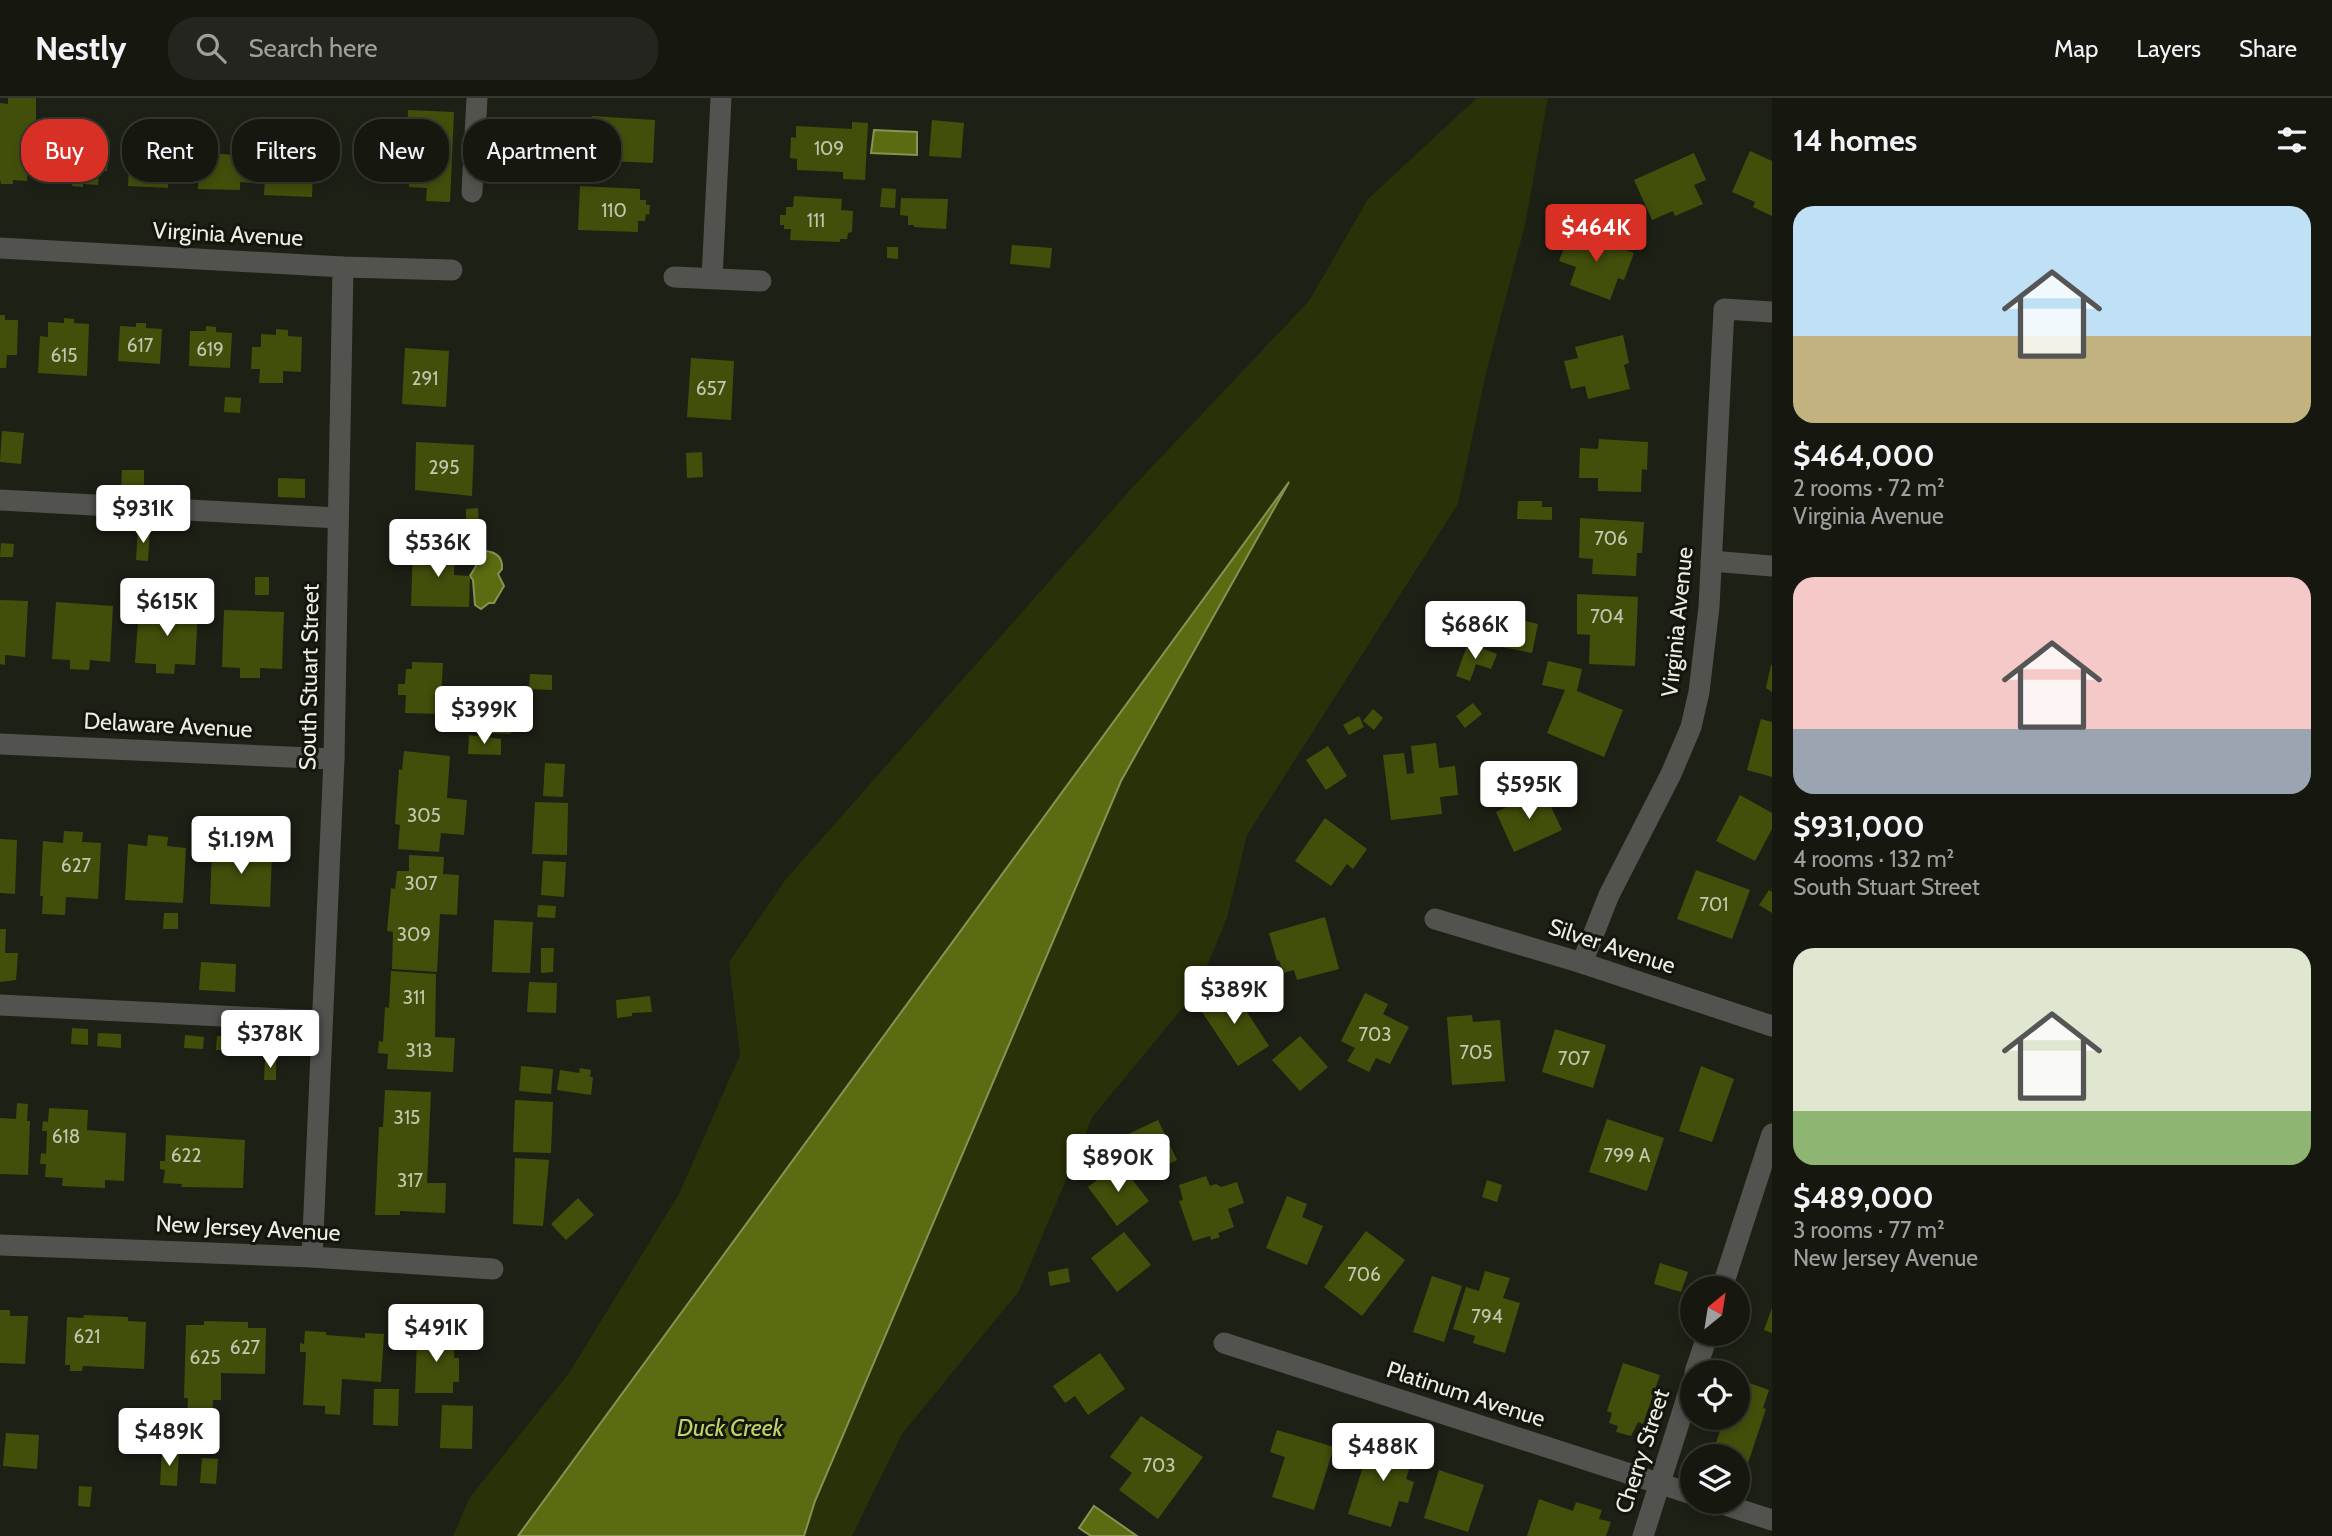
<!DOCTYPE html>
<meta charset="utf-8">
<style>
:root{--surface:#161810;--page:#23251e;--text:#f1f3f6;--muted:#9ea09f;--line:#353730;--accent:#d93025}
body{margin:0;font-family:Cabin,sans-serif;background:var(--page);color:var(--text);height:100vh;display:flex;flex-direction:column;font-size:26px;white-space:nowrap}
*{box-sizing:border-box;margin:0}
p{font-size:23px;color:var(--muted)}
.icon{flex:none;width:38px;height:38px;fill:none;stroke:currentColor;stroke-width:2;stroke-linecap:round;stroke-linejoin:round}
.map{position:relative;flex:1;overflow:hidden}
.panel{display:flex;flex-direction:column;background:var(--surface);width:560px}
.panel>*{flex:none}
.banner{position:absolute;left:21px;top:21px;width:665px;height:63px;display:flex;gap:14px}
.needle{width:46px;rotate:30deg}
.fabs{position:absolute;left:1680px;top:1178px;display:grid;gap:14px}
.fabs a{display:grid;place-items:center;width:70px;height:70px;border-radius:50%;background:var(--surface);box-shadow:0 4px 10px #0003,0 0 0 2px var(--line);font-size:35px}
.price{position:absolute;translate:-50% -60px;padding:0 16px;border-radius:7px;background:#fff;color:#222;font-size:23px;line-height:46px;filter:drop-shadow(0 2px 4px #0008)}
.price::after{content:'';position:absolute;left:50%;top:42px;width:21px;height:16px;margin-left:-10px;background:inherit;clip-path:polygon(0 0,100% 0,50% 100%)}
.price.on{background:var(--accent);color:#fff}
ul{padding:0;list-style:none}
li{display:grid;align-content:center;gap:14px;height:371px;padding:0 21px}
li span{display:grid;place-items:center;height:217px;border-radius:21px;color:#555}
li>.icon{margin-inline-start:auto}
span .icon{width:126px;height:126px;fill:#fffc;stroke-width:1}
li b{font-size:30px}
h2{display:flex;justify-content:space-between;align-items:center;height:84px;padding:0 21px;font-size:30px}
.chip{padding:0 24px;border-radius:28px;background:var(--surface);box-shadow:0 4px 10px #0003,0 0 0 2px var(--line);font-size:24px;line-height:63px}
.chip.on{background:var(--accent);color:#fff}
header{display:flex;align-items:center;gap:42px;box-sizing:border-box;height:98px;padding:0 35px;background:var(--surface);border-bottom:2px solid var(--line)}
header strong{font-size:33px}
nav{display:flex;gap:38px;margin-inline-start:auto;font-size:24px}
.search{width:490px;height:63px;background:var(--page);display:flex;align-items:center;gap:18px;box-sizing:border-box;padding:0 24px;border-radius:28px;color:var(--muted);font-size:26px}
main{display:flex;flex:1;min-height:0}
.map>svg:first-child{display:block}
.green{fill:#283107}
.water{fill:#5a6c12;stroke:#869352;stroke-width:2}
.building{fill:#424f0b}
.lines{fill:none;stroke-linecap:round;stroke-linejoin:round}
.minor{stroke:#52534e;stroke-width:21}
.labels{text-anchor:middle;stroke-width:6;stroke-linejoin:round;paint-order:stroke}
.number-label{font-size:19px;fill:#c1c6af}
.street-label{font-size:23px;fill:#ebede6;stroke:#14160d}
.water-label{font-size:24px;font-style:italic;fill:#bcd667;stroke:#14160d}
</style>
<header>
<strong>Nestly</strong>
<div class="search"><svg class="icon" aria-label="search" viewBox="0 0 24 24"><circle cx="10" cy="10" r="6"/><path d="M15 15l6 6"/></svg>Search here</div>
<nav><a>Map</a><a>Layers</a><a>Share</a></nav>
</header>
<main>
<div class="map">
<svg width="1772" height="1438" viewBox="0 0 1772 1438">
<rect width="100%" height="100%" fill="#1d2015"/>
<polygon class="green" points="1477,0 1548,0 1525,127 1487,271 1458,406 1247,737 1227,820 1196,894 1093,1018 1019,1193 902,1336 852,1438 453,1438 470,1399 569,1275 679,1096 740,957 729,864 786,781 1130,392 1309,203 1368,101"/>
<g class="water">
<polygon points="874,32 917,34 917,57 871,55"/>
<polygon points="1289,384 1121,683 815,1403 804,1438 518,1438"/>
<path d="M485,453C496,454 503,459 502,471L498,476L504,488L494,505H489L481,511L475,507L473,482L470,478L476,468L475,458Z"/>
<polygon points="1094,1408 1137,1438 1091,1438 1079,1430"/>
</g>
<g class="building">
<polygon points="8,0 36,0 36,36 31,35 31,46 35,46 34,68 28,67 27,83 13,82 13,86 1,86 0,81 0,5 8,6"/>
<polygon points="408,12 454,14 450,104 426,103 427,90 409,89 412,35 407,35"/>
<polygon points="592,18 655,22 653,65 590,62"/>
<polygon points="932,22 964,25 961,60 929,58"/>
<polygon points="852,24 868,25 865,82 843,81 843,74 797,72 797,61 790,60 791,39 796,40 796,28 852,31"/>
<polygon points="282,31 302,32 302,41 314,42 312,99 264,97 267,39 282,40"/>
<polygon points="488,36 522,37 521,72 487,71"/>
<polygon points="95,41 110,42 107,73 99,72 98,87 83,86 83,89 72,88 73,84 56,83 58,47 94,50"/>
<polygon points="130,52 170,53 168,90 128,88"/>
<polygon points="1750,53 1772,63 1772,118 1753,109 1755,104 1732,94"/>
<polygon points="200,54 254,59 253,85 240,84 240,92 198,91"/>
<polygon points="1694,55 1706,82 1694,87 1703,106 1675,118 1673,113 1652,122 1634,82"/>
<polygon points="492,75 507,76 506,85 491,84"/>
<polygon points="580,88 640,91 640,102 646,102 646,107 650,107 649,117 646,116 645,123 638,123 638,134 578,132"/>
<polygon points="882,90 896,91 895,110 880,109"/>
<polygon points="794,98 842,101 841,112 853,113 852,134 848,135 847,141 840,141 840,144 790,142 791,131 784,131 784,127 780,127 780,117 786,117 786,109 793,109"/>
<polygon points="901,100 948,101 946,131 914,129 914,127 908,127 908,118 900,117"/>
<polygon points="1571,133 1634,155 1624,182 1618,180 1610,202 1570,187 1576,169 1559,163"/>
<polygon points="1012,147 1052,150 1050,170 1010,166"/>
<polygon points="887,149 898,149 898,161 887,160"/>
<polygon points="0,217 5,217 5,222 18,222 17,257 7,257 6,270 0,270"/>
<polygon points="64,220 74,221 74,225 89,226 87,278 38,275 40,238 48,239 48,224 64,225"/>
<polygon points="136,225 146,225 146,230 162,231 160,266 118,263 120,228 136,229"/>
<polygon points="206,228 216,229 216,234 232,235 230,270 189,268 190,233 206,233"/>
<polygon points="276,231 288,232 288,238 302,239 301,274 283,273 283,285 259,285 260,271 251,271 252,249 261,249 261,236 276,237"/>
<polygon points="1623,237 1629,265 1624,267 1630,291 1588,301 1585,288 1571,291 1564,263 1578,260 1575,249"/>
<polygon points="405,250 449,253 446,309 402,306"/>
<polygon points="691,260 734,263 731,322 687,319"/>
<polygon points="225,299 241,300 240,315 224,314"/>
<polygon points="2,333 24,335 21,366 0,364"/>
<polygon points="1599,341 1648,344 1647,372 1642,371 1641,394 1598,393 1598,380 1579,380 1580,350 1598,351"/>
<polygon points="416,344 474,347 472,398 415,392"/>
<polygon points="702,354 703,379 687,380 686,355"/>
<polygon points="122,372 144,372 144,392 121,392"/>
<polygon points="278,380 305,381 305,400 278,399"/>
<polygon points="1518,403 1542,403 1542,409 1552,409 1552,422 1517,421"/>
<polygon points="478,410 479,429 466,429 466,411"/>
<polygon points="1580,420 1644,424 1642,455 1637,455 1636,478 1592,476 1593,461 1579,460"/>
<polygon points="138,430 150,431 148,463 136,462"/>
<polygon points="1,445 14,446 13,459 0,459"/>
<polygon points="413,449 455,450 454,477 470,478 469,509 411,508"/>
<rect x="255" y="479" width="14" height="18"/>
<polygon points="1577,496 1638,499 1635,568 1589,566 1590,537 1577,536"/>
<polygon points="0,502 28,503 25,559 5,557 5,567 0,566"/>
<polygon points="56,504 113,508 110,564 90,562 89,572 70,571 70,562 52,561"/>
<polygon points="139,509 198,512 195,567 175,566 174,576 156,575 156,566 135,565"/>
<polygon points="224,512 284,514 282,571 260,570 260,580 240,580 240,570 222,569"/>
<polygon points="1498,517 1538,526 1532,555 1491,547"/>
<polygon points="1468,545 1497,556 1491,571 1476,566 1470,583 1456,578"/>
<polygon points="1548,563 1582,571 1577,593 1623,612 1604,659 1547,635 1565,592 1542,587"/>
<polygon points="412,564 443,565 440,616 405,615 406,597 398,597 398,586 405,586 406,571 412,571"/>
<polygon points="1771,567 1772,567 1772,594 1766,590"/>
<polygon points="530,576 552,577 552,592 529,591"/>
<polygon points="1473,605 1482,616 1465,630 1456,618"/>
<polygon points="471,606 512,608 511,636 470,634"/>
<polygon points="1373,611 1383,620 1374,632 1363,623"/>
<polygon points="1359,618 1364,629 1349,637 1343,627"/>
<polygon points="1761,621 1772,624 1772,679 1747,672"/>
<polygon points="469,637 501,641 501,657 468,656"/>
<polygon points="1436,645 1439,670 1455,668 1458,697 1440,699 1442,716 1391,722 1383,657 1404,655 1407,676 1414,675 1411,648"/>
<polygon points="1328,648 1347,678 1326,692 1306,662"/>
<polygon points="404,653 450,658 447,700 467,702 464,737 441,735 439,754 398,751 400,727 395,726 399,671 402,672"/>
<polygon points="545,665 565,666 563,699 543,698"/>
<polygon points="1543,692 1562,732 1514,754 1496,714"/>
<polygon points="1740,697 1772,715 1772,731 1755,763 1716,743"/>
<polygon points="535,704 568,705 567,757 532,756"/>
<polygon points="1325,720 1367,751 1353,771 1347,766 1331,788 1295,763"/>
<polygon points="64,733 83,734 82,744 101,745 98,801 66,799 65,817 42,816 43,798 40,798 43,743 63,745"/>
<polygon points="148,737 168,739 167,748 186,750 183,805 125,802 128,746 147,748"/>
<polygon points="0,741 17,742 15,796 0,795"/>
<polygon points="233,741 251,742 251,753 272,753 270,809 210,806 212,750 233,751"/>
<polygon points="409,757 444,759 443,776 459,777 457,817 440,816 437,874 392,871 393,834 387,833 391,790 395,791 397,773 409,773"/>
<polygon points="543,763 566,764 564,799 541,797"/>
<polygon points="1696,772 1750,792 1732,841 1677,821"/>
<polygon points="1769,792 1772,794 1772,815 1759,807"/>
<polygon points="538,807 556,808 555,820 537,819"/>
<polygon points="164,815 178,815 178,831 163,831"/>
<polygon points="1325,819 1339,871 1297,882 1294,872 1283,875 1279,862 1277,863 1269,835"/>
<polygon points="494,822 533,824 530,875 492,874"/>
<polygon points="0,831 6,831 5,855 18,855 16,882 0,884"/>
<polygon points="541,850 554,850 553,874 541,875"/>
<polygon points="201,864 236,866 235,894 199,892"/>
<polygon points="391,873 436,876 435,939 455,940 453,974 387,971 388,956 378,955 379,943 383,944 385,909 389,910"/>
<polygon points="529,884 557,885 556,915 527,914"/>
<polygon points="1230,888 1269,948 1238,968 1198,908"/>
<polygon points="1365,895 1388,906 1383,916 1409,929 1390,966 1376,960 1369,974 1347,963 1355,950 1341,943"/>
<polygon points="650,898 652,914 632,915 632,918 617,920 616,902"/>
<polygon points="1472,917 1473,924 1500,922 1505,983 1452,987 1447,919"/>
<polygon points="72,930 88,931 88,947 71,946"/>
<polygon points="1555,931 1606,947 1593,990 1542,974"/>
<polygon points="98,935 121,936 121,950 97,948"/>
<polygon points="185,937 204,939 203,951 184,950"/>
<polygon points="217,938 233,939 233,952 216,952"/>
<polygon points="1300,938 1328,969 1300,993 1272,962"/>
<polygon points="265,962 276,962 276,982 264,982"/>
<polygon points="521,968 553,971 551,996 519,993"/>
<polygon points="1701,968 1734,981 1712,1044 1679,1033"/>
<polygon points="580,970 591,972 590,979 593,979 591,997 557,992 560,972 579,975"/>
<polygon points="385,992 431,994 427,1085 446,1085 445,1115 400,1113 400,1117 375,1117 379,1029 383,1029"/>
<polygon points="515,1002 553,1004 551,1055 513,1054"/>
<polygon points="17,1005 28,1006 27,1023 30,1023 28,1077 0,1076 0,1020 16,1021"/>
<polygon points="49,1010 88,1012 87,1032 126,1035 124,1083 105,1082 105,1090 62,1088 63,1080 45,1079 46,1066 40,1066 41,1055 46,1056 47,1033 42,1033 43,1023 48,1024"/>
<polygon points="1607,1021 1664,1040 1647,1093 1589,1074"/>
<polygon points="1158,1022 1177,1062 1144,1078 1124,1038"/>
<polygon points="166,1037 245,1042 243,1090 181,1089 182,1086 163,1085 165,1072 160,1071 160,1063 165,1063"/>
<polygon points="515,1060 549,1062 543,1128 513,1126"/>
<polygon points="1119,1065 1149,1103 1117,1128 1088,1089"/>
<polygon points="1206,1078 1210,1088 1216,1086 1221,1089 1237,1084 1244,1105 1228,1111 1234,1129 1218,1135 1220,1139 1211,1142 1210,1138 1193,1143 1179,1103 1183,1102 1179,1087"/>
<polygon points="1487,1082 1502,1087 1497,1104 1482,1099"/>
<polygon points="1287,1098 1307,1106 1302,1119 1323,1128 1307,1167 1266,1150"/>
<polygon points="578,1100 594,1117 566,1142 551,1126"/>
<polygon points="1366,1133 1405,1162 1362,1218 1324,1189"/>
<polygon points="1124,1134 1151,1167 1117,1194 1091,1160"/>
<polygon points="1660,1165 1688,1174 1681,1194 1654,1186"/>
<polygon points="1068,1170 1070,1184 1050,1188 1048,1174"/>
<polygon points="1485,1173 1510,1180 1503,1200 1520,1205 1505,1255 1473,1245 1475,1238 1453,1231 1466,1189 1479,1193"/>
<polygon points="1432,1178 1462,1188 1444,1244 1413,1234"/>
<polygon points="1772,1210 1772,1235 1764,1232"/>
<polygon points="0,1212 10,1212 10,1218 28,1218 25,1266 0,1265"/>
<polygon points="84,1217 128,1219 128,1223 146,1224 144,1271 83,1268 82,1273 70,1273 70,1267 65,1267 67,1219 83,1220"/>
<polygon points="204,1223 248,1224 248,1230 266,1230 265,1276 221,1275 221,1302 213,1302 212,1319 187,1318 188,1300 184,1300 186,1227 204,1227"/>
<polygon points="422,1232 440,1233 440,1239 455,1240 454,1260 459,1260 459,1284 453,1284 453,1295 415,1295 417,1244 421,1244"/>
<polygon points="305,1233 326,1234 326,1237 365,1240 365,1235 384,1236 381,1284 342,1281 340,1317 325,1316 325,1308 303,1307 306,1254 300,1254 300,1245 304,1246"/>
<polygon points="1100,1255 1125,1291 1088,1317 1075,1298 1065,1305 1053,1288"/>
<polygon points="1623,1265 1660,1277 1643,1326 1638,1324 1631,1338 1616,1334 1618,1328 1609,1325 1612,1315 1607,1313"/>
<polygon points="1738,1281 1769,1292 1763,1310 1766,1311 1746,1371 1743,1370 1738,1383 1738,1358 1712,1358 1724,1320 1738,1320"/>
<polygon points="374,1291 399,1291 398,1328 373,1327"/>
<polygon points="442,1307 473,1308 472,1351 440,1350"/>
<polygon points="1141,1318 1203,1359 1158,1421 1119,1392 1132,1375 1110,1359"/>
<polygon points="1277,1332 1334,1349 1314,1412 1272,1399 1285,1359 1270,1354"/>
<polygon points="6,1335 39,1337 37,1371 3,1368"/>
<polygon points="1372,1340 1415,1353 1406,1381 1414,1384 1408,1405 1399,1403 1391,1429 1348,1416"/>
<polygon points="162,1352 179,1354 177,1388 160,1387"/>
<polygon points="202,1360 218,1361 216,1386 200,1385"/>
<polygon points="1439,1372 1484,1387 1468,1434 1424,1420"/>
<polygon points="79,1388 92,1389 90,1409 78,1408"/>
<polygon points="1539,1401 1573,1413 1576,1404 1602,1412 1599,1421 1611,1424 1606,1438 1527,1438"/>
</g>
<g class="lines">
<g class="minor">
<polyline points="472,94 477,0"/>
<polyline points="0,150 343,169 452,172"/>
<polyline points="674,179 761,183"/>
<polyline points="712,180 721,0"/>
<polyline points="0,402 338,420"/>
<polyline points="1711,463 1772,468"/>
<polyline points="0,646 334,661"/>
<polyline points="1435,821 1582,865 1772,928"/>
<polyline points="1582,865 1609,797 1671,676 1691,629 1699,594 1709,509 1724,211 1772,214"/>
<polyline points="0,907 322,923"/>
<polyline points="0,1147 312,1159 493,1171"/>
<polyline points="312,1159 334,661 343,169"/>
<polyline points="1722,1190 1772,1036"/>
<polyline points="1224,1245 1692,1396"/>
<polyline points="1695,1274 1708,1236"/>
<polyline points="1716,1404 1772,1422"/>
<polyline points="1643,1438 1692,1284"/>
</g>
</g>
<g class="labels">
<g class="number-label">
<text x="829" y="57">109</text>
<text x="614" y="119">110</text>
<text x="816" y="129">111</text>
<text x="140" y="254">617</text>
<text x="210" y="258">619</text>
<text x="64" y="264">615</text>
<text x="425" y="287">291</text>
<text x="711" y="297">657</text>
<text x="444" y="376">295</text>
<text x="1611" y="447">706</text>
<text x="1607" y="525">704</text>
<text x="424" y="724">305</text>
<text x="76" y="774">627</text>
<text x="421" y="792">307</text>
<text x="1714" y="813">701</text>
<text x="414" y="843">309</text>
<text x="414" y="906">311</text>
<text x="1375" y="943">703</text>
<text x="419" y="959">313</text>
<text x="1476" y="961">705</text>
<text x="1574" y="967">707</text>
<text x="407" y="1026">315</text>
<text x="66" y="1045">618</text>
<text x="186" y="1064">622</text>
<text x="1627" y="1064">799 A</text>
<text x="410" y="1089">317</text>
<text x="1364" y="1183">706</text>
<text x="1487" y="1225">794</text>
<text x="87" y="1245">621</text>
<text x="245" y="1256">627</text>
<text x="205" y="1266">625</text>
<text x="1159" y="1374">703</text>
</g>
<g class="street-label">
<text transform="translate(228 136) rotate(3)" y="8">Virginia Avenue</text>
<text transform="translate(1677 524) rotate(-84)" y="8">Virginia Avenue</text>
<text transform="translate(309 579) rotate(-89)" y="8">South Stuart Street</text>
<text transform="translate(168 627) rotate(3)" y="8">Delaware Avenue</text>
<text transform="translate(1612 848) rotate(18)" y="8">Silver Avenue</text>
<text transform="translate(248 1130) rotate(3)" y="8">New Jersey Avenue</text>
<text transform="translate(1466 1296) rotate(18)" y="8">Platinum Avenue</text>
<text transform="translate(1642 1353) rotate(-72)" y="8">Cherry Street</text>
</g>
<g class="water-label">
<text x="730" y="1338">Duck Creek</text>
</g>
</g>
</svg>
<div class="fabs">
<a><svg class="needle" viewBox="-14 -14 28 28"><path d="M0-13l5 13h-10z" fill="#e53935"/><path d="M0 13l5-13h-10z" fill="#9ea09f"/></svg></a>
<a><svg class="icon" aria-label="locate" viewBox="0 0 24 24"><circle cx="12" cy="12" r="6"/><path d="M12 2v4M12 18v4M2 12h4M18 12h4"/></svg></a>
<a><svg class="icon" aria-label="layers" viewBox="0 0 24 24"><path d="M12 4l9 5-9 5-9-5zM3 14l9 5 9-5"/></svg></a>
</div>
<b class="price on" style="left:1596px;top:166px">$464K</b>
<b class="price" style="left:143px;top:447px">$931K</b>
<b class="price" style="left:438px;top:481px">$536K</b>
<b class="price" style="left:167px;top:540px">$615K</b>
<b class="price" style="left:1475px;top:563px">$686K</b>
<b class="price" style="left:484px;top:648px">$399K</b>
<b class="price" style="left:1529px;top:723px">$595K</b>
<b class="price" style="left:241px;top:778px">$1.19M</b>
<b class="price" style="left:1234px;top:928px">$389K</b>
<b class="price" style="left:270px;top:972px">$378K</b>
<b class="price" style="left:1118px;top:1096px">$890K</b>
<b class="price" style="left:436px;top:1266px">$491K</b>
<b class="price" style="left:169px;top:1370px">$489K</b>
<b class="price" style="left:1383px;top:1385px">$488K</b>
<div class="banner">
<a class="chip on">Buy</a>
<a class="chip">Rent</a>
<a class="chip">Filters</a>
<a class="chip">New</a>
<a class="chip">Apartment</a>
</div>
</div>
<section class="panel">
<h2>14 homes<svg class="icon" aria-label="filters" viewBox="0 0 24 24"><path d="M4 7h16M4 17h16"/><circle cx="9" cy="7" r="2"/><circle cx="15" cy="17" r="2"/></svg></h2>
<ul>
<li><span style="background:linear-gradient(#bfe0f5 60%,#c2b280 0)"><svg class="icon" aria-label="home" viewBox="0 0 24 24"><path d="M3 11l9-7 9 7M6 9v11h12V9"/></svg></span><div><b>$464,000</b><p>2 rooms · 72 m²</p><p>Virginia Avenue</p></div></li>
<li><span style="background:linear-gradient(#f6c9c9 70%,#9aa5b1 0)"><svg class="icon" aria-label="home" viewBox="0 0 24 24"><path d="M3 11l9-7 9 7M6 9v11h12V9"/></svg></span><div><b>$931,000</b><p>4 rooms · 132 m²</p><p>South Stuart Street</p></div></li>
<li><span style="background:linear-gradient(#dfe7d0 75%,#8fb573 0)"><svg class="icon" aria-label="home" viewBox="0 0 24 24"><path d="M3 11l9-7 9 7M6 9v11h12V9"/></svg></span><div><b>$489,000</b><p>3 rooms · 77 m²</p><p>New Jersey Avenue</p></div></li>
</ul>
</section>
</main>
